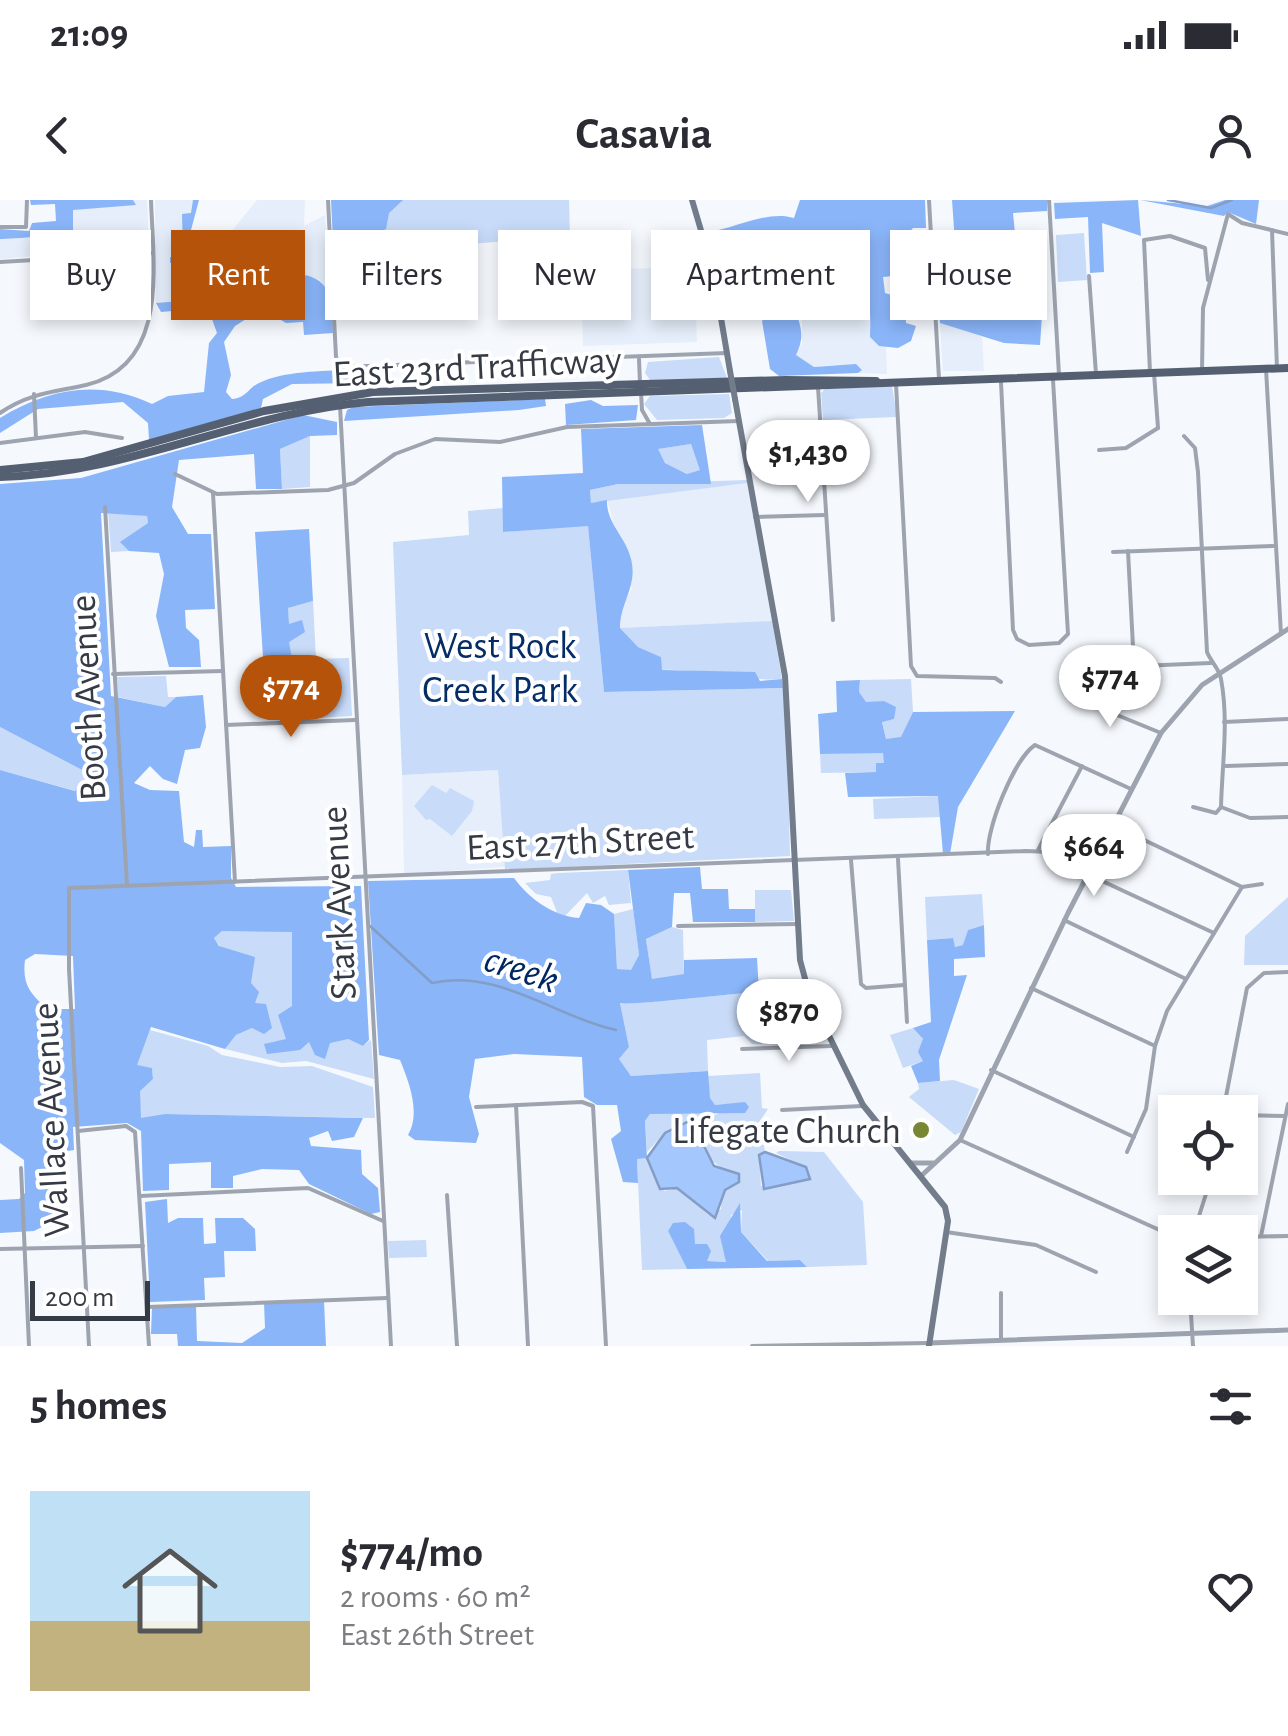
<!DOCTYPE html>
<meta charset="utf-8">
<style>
:root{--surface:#fff;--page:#f2f2f3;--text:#2b2b33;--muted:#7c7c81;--accent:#b45309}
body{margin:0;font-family:"Alegreya Sans",sans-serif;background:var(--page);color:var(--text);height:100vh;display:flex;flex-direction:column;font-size:38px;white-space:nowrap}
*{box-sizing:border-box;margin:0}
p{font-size:32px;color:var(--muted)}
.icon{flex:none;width:55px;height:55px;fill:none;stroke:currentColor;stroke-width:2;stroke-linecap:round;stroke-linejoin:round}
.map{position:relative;height:1146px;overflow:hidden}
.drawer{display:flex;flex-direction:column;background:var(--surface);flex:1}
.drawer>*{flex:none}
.top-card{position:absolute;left:30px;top:30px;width:1230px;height:90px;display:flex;gap:20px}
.fabs{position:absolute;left:1158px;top:895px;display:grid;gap:20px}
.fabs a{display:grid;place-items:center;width:100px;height:100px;border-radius:0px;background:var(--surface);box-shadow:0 5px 15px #0003;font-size:50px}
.scale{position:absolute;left:30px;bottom:25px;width:120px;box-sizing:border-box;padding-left:10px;border:5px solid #353b45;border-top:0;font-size:28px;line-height:35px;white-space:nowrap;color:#353b45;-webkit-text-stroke:8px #fff;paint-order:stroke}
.price{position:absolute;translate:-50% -85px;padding:0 22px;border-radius:35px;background:#fff;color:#222;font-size:32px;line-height:65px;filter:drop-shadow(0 2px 5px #0008)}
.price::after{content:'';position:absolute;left:50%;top:60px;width:30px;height:22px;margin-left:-15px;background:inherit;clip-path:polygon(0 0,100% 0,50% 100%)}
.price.on{background:var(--accent);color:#fff}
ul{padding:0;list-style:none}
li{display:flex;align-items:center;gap:30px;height:250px;padding:0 30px}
li span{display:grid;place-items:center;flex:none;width:280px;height:200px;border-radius:0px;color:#555}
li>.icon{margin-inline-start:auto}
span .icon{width:120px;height:120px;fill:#fffc;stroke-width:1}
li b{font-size:42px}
h2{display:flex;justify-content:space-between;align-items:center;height:120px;padding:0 30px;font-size:42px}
.pill{padding:0 35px;border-radius:0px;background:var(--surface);box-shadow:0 5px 15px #0003;font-size:35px;line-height:90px}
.pill.on{background:var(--accent);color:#fff}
.status{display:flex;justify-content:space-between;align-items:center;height:70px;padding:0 50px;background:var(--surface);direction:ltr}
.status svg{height:28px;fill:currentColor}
header{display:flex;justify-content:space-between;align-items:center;height:130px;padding:0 30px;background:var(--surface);font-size:45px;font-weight:700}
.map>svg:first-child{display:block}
.built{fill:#e5eefa}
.green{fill:#c8dbf8}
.forest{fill:#8ab5f9;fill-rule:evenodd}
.water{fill:#a4c7fe;stroke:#839dc6;stroke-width:2.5}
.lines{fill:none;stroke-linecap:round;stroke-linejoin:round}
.stream{stroke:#839dc6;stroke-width:2.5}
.minor{stroke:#9ea4af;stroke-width:4}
.tertiary{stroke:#9ea4af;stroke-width:5}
.secondary{stroke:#727c8b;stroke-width:6}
.primary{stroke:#546071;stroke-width:8}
.secondary-bridge{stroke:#727c8b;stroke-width:6}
.poi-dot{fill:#798633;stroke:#fff;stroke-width:4}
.labels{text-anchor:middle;stroke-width:8;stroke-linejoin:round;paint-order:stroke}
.street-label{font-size:38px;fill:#353b45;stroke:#fff}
.park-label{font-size:38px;fill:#042c66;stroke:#fff}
.poi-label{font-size:38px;fill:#353b45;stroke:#fff;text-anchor:end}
.water-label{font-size:40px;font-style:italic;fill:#012862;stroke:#fff}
</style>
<div class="status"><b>21:09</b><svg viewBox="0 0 49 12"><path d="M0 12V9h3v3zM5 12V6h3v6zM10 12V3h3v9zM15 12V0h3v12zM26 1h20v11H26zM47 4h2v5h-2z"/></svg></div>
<header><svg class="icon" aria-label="back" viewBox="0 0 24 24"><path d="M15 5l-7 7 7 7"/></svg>Casavia<svg class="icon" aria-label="person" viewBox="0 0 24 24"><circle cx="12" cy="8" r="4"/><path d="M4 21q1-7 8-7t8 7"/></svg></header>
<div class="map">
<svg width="1288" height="1146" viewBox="0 0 1288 1146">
<rect width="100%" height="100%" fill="#f5f9fe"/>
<g class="built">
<polygon points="65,0 147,0 149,46 0,59 0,39 54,32 72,10 135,4"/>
<polygon points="155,0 193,0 192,14 182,15 183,57 170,57 170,62 185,62 203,74 204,100 156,103"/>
<polygon points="257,0 305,0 304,26 325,15 331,94 319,79 293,92 241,81 218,82 211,56"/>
<polygon points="835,64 849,66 863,80 871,100 870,137 879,146 886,147 887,174 858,173 862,169 831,165 814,167 795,155 802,143 802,117 795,105 798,89 813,72"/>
<polygon points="694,67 697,142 583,146 581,70"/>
<polygon points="940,123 957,125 982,137 984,171 943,171"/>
<polygon points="747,283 772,421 620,428 620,408 632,389 607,300"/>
<polygon points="498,570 505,667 404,674 402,575"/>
</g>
<g class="green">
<polygon points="333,0 569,0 570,36 336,55"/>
<polygon points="1084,33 1087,80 1058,82 1056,35"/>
<polygon points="719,157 727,178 650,180 645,173 648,162"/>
<polygon points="892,186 897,217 823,220 821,193 825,189"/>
<polygon points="729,194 732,213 724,218 657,220 644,204 650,196"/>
<polygon points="310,236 310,287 282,289 280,249"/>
<polygon points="691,244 701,270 687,274 665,263 657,249"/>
<polygon points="747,280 747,283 591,303 590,290 618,284"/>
<polygon points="503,308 504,332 588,325 604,492 786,488 790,656 505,670 498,570 402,575 393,342 469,335 468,311"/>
<polygon points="108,311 147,316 148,323 121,342 129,351 111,352"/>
<polygon points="313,401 316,459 349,458 352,516 301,519 292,493 275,489 289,442 288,408"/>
<path d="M772,421L782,479C741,482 703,468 661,470V457L638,447L620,428Z"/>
<polygon points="166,476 168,497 176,497 165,507 118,497 117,477"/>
<polygon points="911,479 913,512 901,538 886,539 882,521 894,519 884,501 866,503 859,492 860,480"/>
<polygon points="0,527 93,575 76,591 0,570"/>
<polygon points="883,552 885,563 876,572 821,573 820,554"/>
<polygon points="432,585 446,593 450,588 474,601 472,611 452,636 430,619 426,620 414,606"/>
<polygon points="939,596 941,617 874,619 873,599"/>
<polygon points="628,670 631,703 609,705 605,696 593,703 587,693 565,716 558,715 551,697 536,694 525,683 550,680 551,674 559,673"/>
<polygon points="755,690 791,690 794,721 755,722"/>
<polygon points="982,694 984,725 968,730 964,745 955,747 952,738 927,740 925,697"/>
<polygon points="1288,697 1288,765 1244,765 1245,736"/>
<polygon points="633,709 639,755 631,771 617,769 614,714"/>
<polygon points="672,727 683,730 684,774 652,780 646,739"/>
<path d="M222,731H292V806L286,840L271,842L348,839L363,846L371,840L374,879L306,861L282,863L225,849L236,835L252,828C258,779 239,775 214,738Z"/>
<path d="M759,792L762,844H752L744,836L707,840L708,871L631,876L619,859L629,847L620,803C630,806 737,793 759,792Z"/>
<polygon points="913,828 923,839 923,861 903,868 890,835"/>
<polygon points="150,830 208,846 222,855 280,867 312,866 373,887 375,918 166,914 141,919 139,891 153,879 152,868 136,866"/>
<polygon points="760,873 762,908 768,909 760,921 765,952 759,955 761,986 801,982 806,967 776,953 779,951 824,952 863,1002 867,1065 807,1067 800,1060 768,1061 741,1032 742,1010 731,1015 727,1062 707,1061 674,1023 668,1031 687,1069 642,1070 637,959 647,958 664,991 677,988 709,1015 721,1009 723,969 707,957 693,924 665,933 647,952 645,921 650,914 687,911 712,916 745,903 715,905 709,898 708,876"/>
<polygon points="954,880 979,889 961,932 955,935 909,897 919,889 918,883"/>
<polygon points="426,1040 427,1057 389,1058 388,1041"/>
</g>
<g class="forest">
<path d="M30,0H133L136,5L73,10V32C62,35 14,39 0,39V29L29,31L32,23L56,21L55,4L31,5Z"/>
<path d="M193,0H199L187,45L197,56H211L219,82L241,81L292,92L306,75C335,83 332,107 333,133L304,135L303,122L286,123L262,109L235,126L224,142L231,175L226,192L232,199C247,198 248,188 259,183C283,171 323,171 349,170L351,176L365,175V183L292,184L263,199L261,208L149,240L148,223L123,202L38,209L0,233V218C49,188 99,179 152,204L168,196L204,192L209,143L217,133L208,108L161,112L156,103L204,99L203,74L185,62L170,63V57H183L182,14L191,13Z"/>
<polygon points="331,0 403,0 389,13 386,29 369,36 376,46 401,46 406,57 393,77 357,59 334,63"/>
<path d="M800,0H925L926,28H913L902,41L903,75L883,77L885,93L905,99L906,123L916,126L911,141L898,148L879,146L870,137C871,107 871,88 849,66C827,64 795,74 796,102C796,124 808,130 796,155L814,167L856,164L862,170L858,173L779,176L770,169L762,121L772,108L781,81L751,71L742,35L712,41L710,32C738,27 769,10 794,18Z"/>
<polygon points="952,0 1047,0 1047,11 1013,13 1018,64 1002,90 1005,98 1038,95 1043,100 1040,145 1004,143 940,123 938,101 959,99"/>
<polygon points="1138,0 1141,36 1102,23 1104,72 1090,73 1088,17 1055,19 1054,3"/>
<polygon points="1140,0 1207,6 1225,0 1259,0 1256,24 1228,12 1224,16"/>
<polygon points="545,199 546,206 519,210 344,221 347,210 353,207"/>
<polygon points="591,200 603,206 638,205 636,220 566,225 565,204"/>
<path d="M303,215L337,222V235L310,236L280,249L282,289H256L254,254L179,260L172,307L188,334H211L215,409L185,410L186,428L199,440L201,467H169L156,416L164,374L159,353L129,351L120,342L148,323L147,316L101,313L111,496L165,507L176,497L203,495L206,527L200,548L185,550L177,584L163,579L150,566L134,583L150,590L179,591L184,642L194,647L196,630H202L203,647L231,646V678L236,687L361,686L369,840L363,846L348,839L330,843L325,859L315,855L309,842L300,850L267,854L264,844L286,839L278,815L292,806V732L222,731L214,738L219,746L255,757L251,783L259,792L255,803L266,804L272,828L264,834L252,828L236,835L225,849L151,827L137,865L152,868L153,879L140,891L141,918L165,914L363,918L354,937L332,941L328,931L309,938L311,946L361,950L362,974L378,988L380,1012L371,1014L309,984L299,970L262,969L233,976V988H211V962L169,964V990L143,991L141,931L127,923L73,927L74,950L55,953L54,1021L34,1031L0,1033V1000L19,999L25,993L24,960L0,943V570L75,591L92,575L0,527V284L81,278ZM35,754L73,756L75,809H48C30,794 22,784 25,760Z"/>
<path d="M702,225L711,284H618L590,290L591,303L607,300C606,323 626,337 631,359C638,386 620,402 620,428L638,447L661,457L662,470L755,472L760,481L782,479L783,488L604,492L588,326L503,332L502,277L583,273L581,229ZM691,244L700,270L687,274L665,263L658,249Z"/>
<polygon points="309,329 313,401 288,408 289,424 302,420 305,432 289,442 294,471 278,476 275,488 292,493 301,519 267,520 255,332"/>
<polygon points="860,480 859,492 866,502 884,501 896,507 894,519 882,522 886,539 901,537 913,512 1015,511 958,607 950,654 943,654 938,596 848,597 845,573 876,572 876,563 884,563 883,553 820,554 818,514 837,512 836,481"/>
<path d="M700,667L702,689H728L729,709H755V722H693L690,693H674L672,727L646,739L652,779L684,774V760L757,758L759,792C737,793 630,806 620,803L629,847L619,859L631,876L708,871L710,898L715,905L745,902L749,907L745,913L650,914L645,921L647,958L637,959L638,983L623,982L611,939L621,931L617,905H597L584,897L582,857L514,854L475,859L469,897L479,934L476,943L415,940L408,935C421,913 409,882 400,860L379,855L368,681L514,678C529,698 552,716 579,718L586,703L601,705L614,714L617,769L631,770L639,755L628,670Z"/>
<polygon points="984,725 985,757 954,759 954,776 967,775 939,860 940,881 918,883 911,866 923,861 918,852 923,839 913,828 931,822 927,740 953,738 955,747 963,745 968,730"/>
<polygon points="167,999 168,1023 178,1018 203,1018 204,1044 216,1043 215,1018 243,1018 255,1029 256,1051 224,1051 225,1077 204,1078 205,1100 150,1102 145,1002"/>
<polygon points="740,1003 741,1032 767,1061 800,1060 807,1067 687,1069 668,1031 673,1023 685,1022 694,1029 695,1044 707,1044 711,1051 707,1061 726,1062 720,1036"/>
<polygon points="324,1101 326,1146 178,1146 177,1134 151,1134 152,1108 196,1106 197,1141 242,1143 265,1128 264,1103"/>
</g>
<g class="water">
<polygon points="687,922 693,924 714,966 739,974 739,982 725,990 715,1018 677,988 660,989 647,958 665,933"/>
<polygon points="765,952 806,967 810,979 764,989 759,955"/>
</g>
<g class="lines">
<g class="stream">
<polyline points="1168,0 1211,8 1232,0"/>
<path d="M370,726L432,783C498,768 554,816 616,830"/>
</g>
<g class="minor">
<polyline points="328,0 336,157 341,167 727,153"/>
<polyline points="929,0 939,179"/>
<polyline points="1049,0 1059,175"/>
<polyline points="0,27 26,27 27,0"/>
<polyline points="1272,30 1277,169"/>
<polyline points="0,62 153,53"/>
<polyline points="1089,76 1096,174"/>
<polyline points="639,159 640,184"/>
<polyline points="1266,169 1281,434"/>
<polyline points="1202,171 1203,108 1228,14 1242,23 1288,34"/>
<polyline points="1150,172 1144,40 1170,36 1205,48 1208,80"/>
<polyline points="1154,173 1158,228"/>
<polyline points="1001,182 1013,430 1017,439 1029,445 1059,443 1068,434 1053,180"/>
<polyline points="896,184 911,466 917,476 995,478 1001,482"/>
<polyline points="818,187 833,420"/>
<polyline points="641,192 642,210 650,224"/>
<polyline points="34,194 36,238"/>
<polyline points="340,206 391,1146"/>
<path d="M0,213C29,193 54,192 86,185C170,165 153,64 151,0"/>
<path d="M1184,236L1195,248L1198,272L1207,452C1211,462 1219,468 1221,479C1229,521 1222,565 1221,607"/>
<polyline points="0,243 85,232 122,238"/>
<polyline points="1099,250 1126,248 1158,228"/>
<polyline points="175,274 217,294 328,290 354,283 395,254 435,239 500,242 567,227 739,221"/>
<polyline points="213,293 235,682"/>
<polyline points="105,307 127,685"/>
<polyline points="755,317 825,315"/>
<polyline points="1128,351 1134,466"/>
<polyline points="1113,352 1273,346"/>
<polyline points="1092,468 1211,463"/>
<polyline points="113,474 223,471"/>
<polyline points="1073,497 1161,533"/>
<polyline points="1224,522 1288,519"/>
<polyline points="226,525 355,520"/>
<polyline points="1226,566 1288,564"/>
<polyline points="1193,607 1216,613 1221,607"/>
<polyline points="1221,607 1250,618 1288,617"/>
<polyline points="1113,625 1242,687 1262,684"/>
<polyline points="1038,650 1082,566"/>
<path d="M988,654C986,629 1014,559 1035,545L1131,589"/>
<polyline points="898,659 907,822"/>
<polyline points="851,660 861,784 866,788 904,785"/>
<polyline points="1087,674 1214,733"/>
<polyline points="1064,720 1186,779"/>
<polyline points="678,726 798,724"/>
<polyline points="1031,788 1153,845"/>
<polyline points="742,849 832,846"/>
<polyline points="991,870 1134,937"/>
<polyline points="516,905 528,1146"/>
<polyline points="476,907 582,902 593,906 606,1146"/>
<polyline points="782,910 862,906"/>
<polyline points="1223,912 1247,788 1264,773 1288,772"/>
<polyline points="1240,915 1285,916"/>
<polyline points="78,931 126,926 135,932 149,1146"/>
<polyline points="960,940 1175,1037"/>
<polyline points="1127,952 1146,909 1155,846 1167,811 1242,687"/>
<polyline points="21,968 29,1146"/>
<polyline points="447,995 457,1146"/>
<polyline points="140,996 308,988 383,1021"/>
<polyline points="946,1032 1036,1045 1096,1072"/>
<polyline points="1194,1032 1211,978"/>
<polyline points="1261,1036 1288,904"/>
<polyline points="1240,1037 1288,1036"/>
<polyline points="0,1049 143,1046"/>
<polyline points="1001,1093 1001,1139"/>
<polyline points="1190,1098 1193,1146"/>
<polyline points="147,1107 387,1098"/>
<polyline points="89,1146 69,769 69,688 1026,651 1098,654"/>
<polyline points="752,1146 928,1143"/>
</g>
<g class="tertiary">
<polyline points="910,963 933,963"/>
<polyline points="921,976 960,940 1068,713 1161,533 1202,485 1288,429"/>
<polyline points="929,1143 1288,1130"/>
</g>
<g class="secondary">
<polyline points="692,0 713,71 730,171"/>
<polyline points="735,199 785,476 800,760 810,797 863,905 945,1007 948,1021 929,1146"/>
</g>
<g class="primary">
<polyline points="0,270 83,262 264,211 373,192 785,180 876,181"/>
<path d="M0,277C128,274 242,213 368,202L1288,168"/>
</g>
<polyline class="secondary-bridge" points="730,171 735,199"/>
</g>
<circle class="poi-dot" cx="921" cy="930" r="10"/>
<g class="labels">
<g class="street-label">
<text transform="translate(477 166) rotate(-3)" y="13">East 23rd Trafficway</text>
<text transform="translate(87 498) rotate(-93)" y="13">Booth Avenue</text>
<text transform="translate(580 641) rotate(-3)" y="13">East 27th Street</text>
<text transform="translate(338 703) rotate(-93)" y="13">Stark Avenue</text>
<text transform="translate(50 920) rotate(-93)" y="13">Wallace Avenue</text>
</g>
<g class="park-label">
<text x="500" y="458">West Rock<tspan x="500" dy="44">Creek Park</tspan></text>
</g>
<g class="poi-label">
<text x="901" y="943">Lifegate Church</text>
</g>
<g class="water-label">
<text transform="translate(522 768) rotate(18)" y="14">creek</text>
</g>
</g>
</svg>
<div class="fabs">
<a><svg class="icon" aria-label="locate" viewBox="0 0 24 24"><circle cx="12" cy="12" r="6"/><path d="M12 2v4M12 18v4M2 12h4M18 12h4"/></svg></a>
<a><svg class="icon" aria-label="layers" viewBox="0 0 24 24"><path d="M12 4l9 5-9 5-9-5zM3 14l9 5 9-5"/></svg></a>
</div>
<div class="scale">200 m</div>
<b class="price" style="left:808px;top:305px">$1,430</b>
<b class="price" style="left:1110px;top:530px">$774</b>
<b class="price on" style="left:291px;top:540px">$774</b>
<b class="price" style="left:1094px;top:699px">$664</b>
<b class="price" style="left:789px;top:864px">$870</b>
<div class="top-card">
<a class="pill">Buy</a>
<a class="pill on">Rent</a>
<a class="pill">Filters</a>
<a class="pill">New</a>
<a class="pill">Apartment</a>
<a class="pill">House</a>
</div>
</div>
<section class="drawer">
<h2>5 homes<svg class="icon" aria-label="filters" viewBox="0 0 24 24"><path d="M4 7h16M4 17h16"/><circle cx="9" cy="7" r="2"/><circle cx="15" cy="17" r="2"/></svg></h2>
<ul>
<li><span style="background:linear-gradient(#bfe0f5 65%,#c2b280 0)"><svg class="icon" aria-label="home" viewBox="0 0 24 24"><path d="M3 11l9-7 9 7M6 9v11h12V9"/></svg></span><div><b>$774/mo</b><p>2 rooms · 60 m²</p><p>East 26th Street</p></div><svg class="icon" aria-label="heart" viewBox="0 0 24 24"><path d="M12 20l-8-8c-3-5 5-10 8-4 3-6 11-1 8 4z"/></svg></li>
</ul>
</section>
